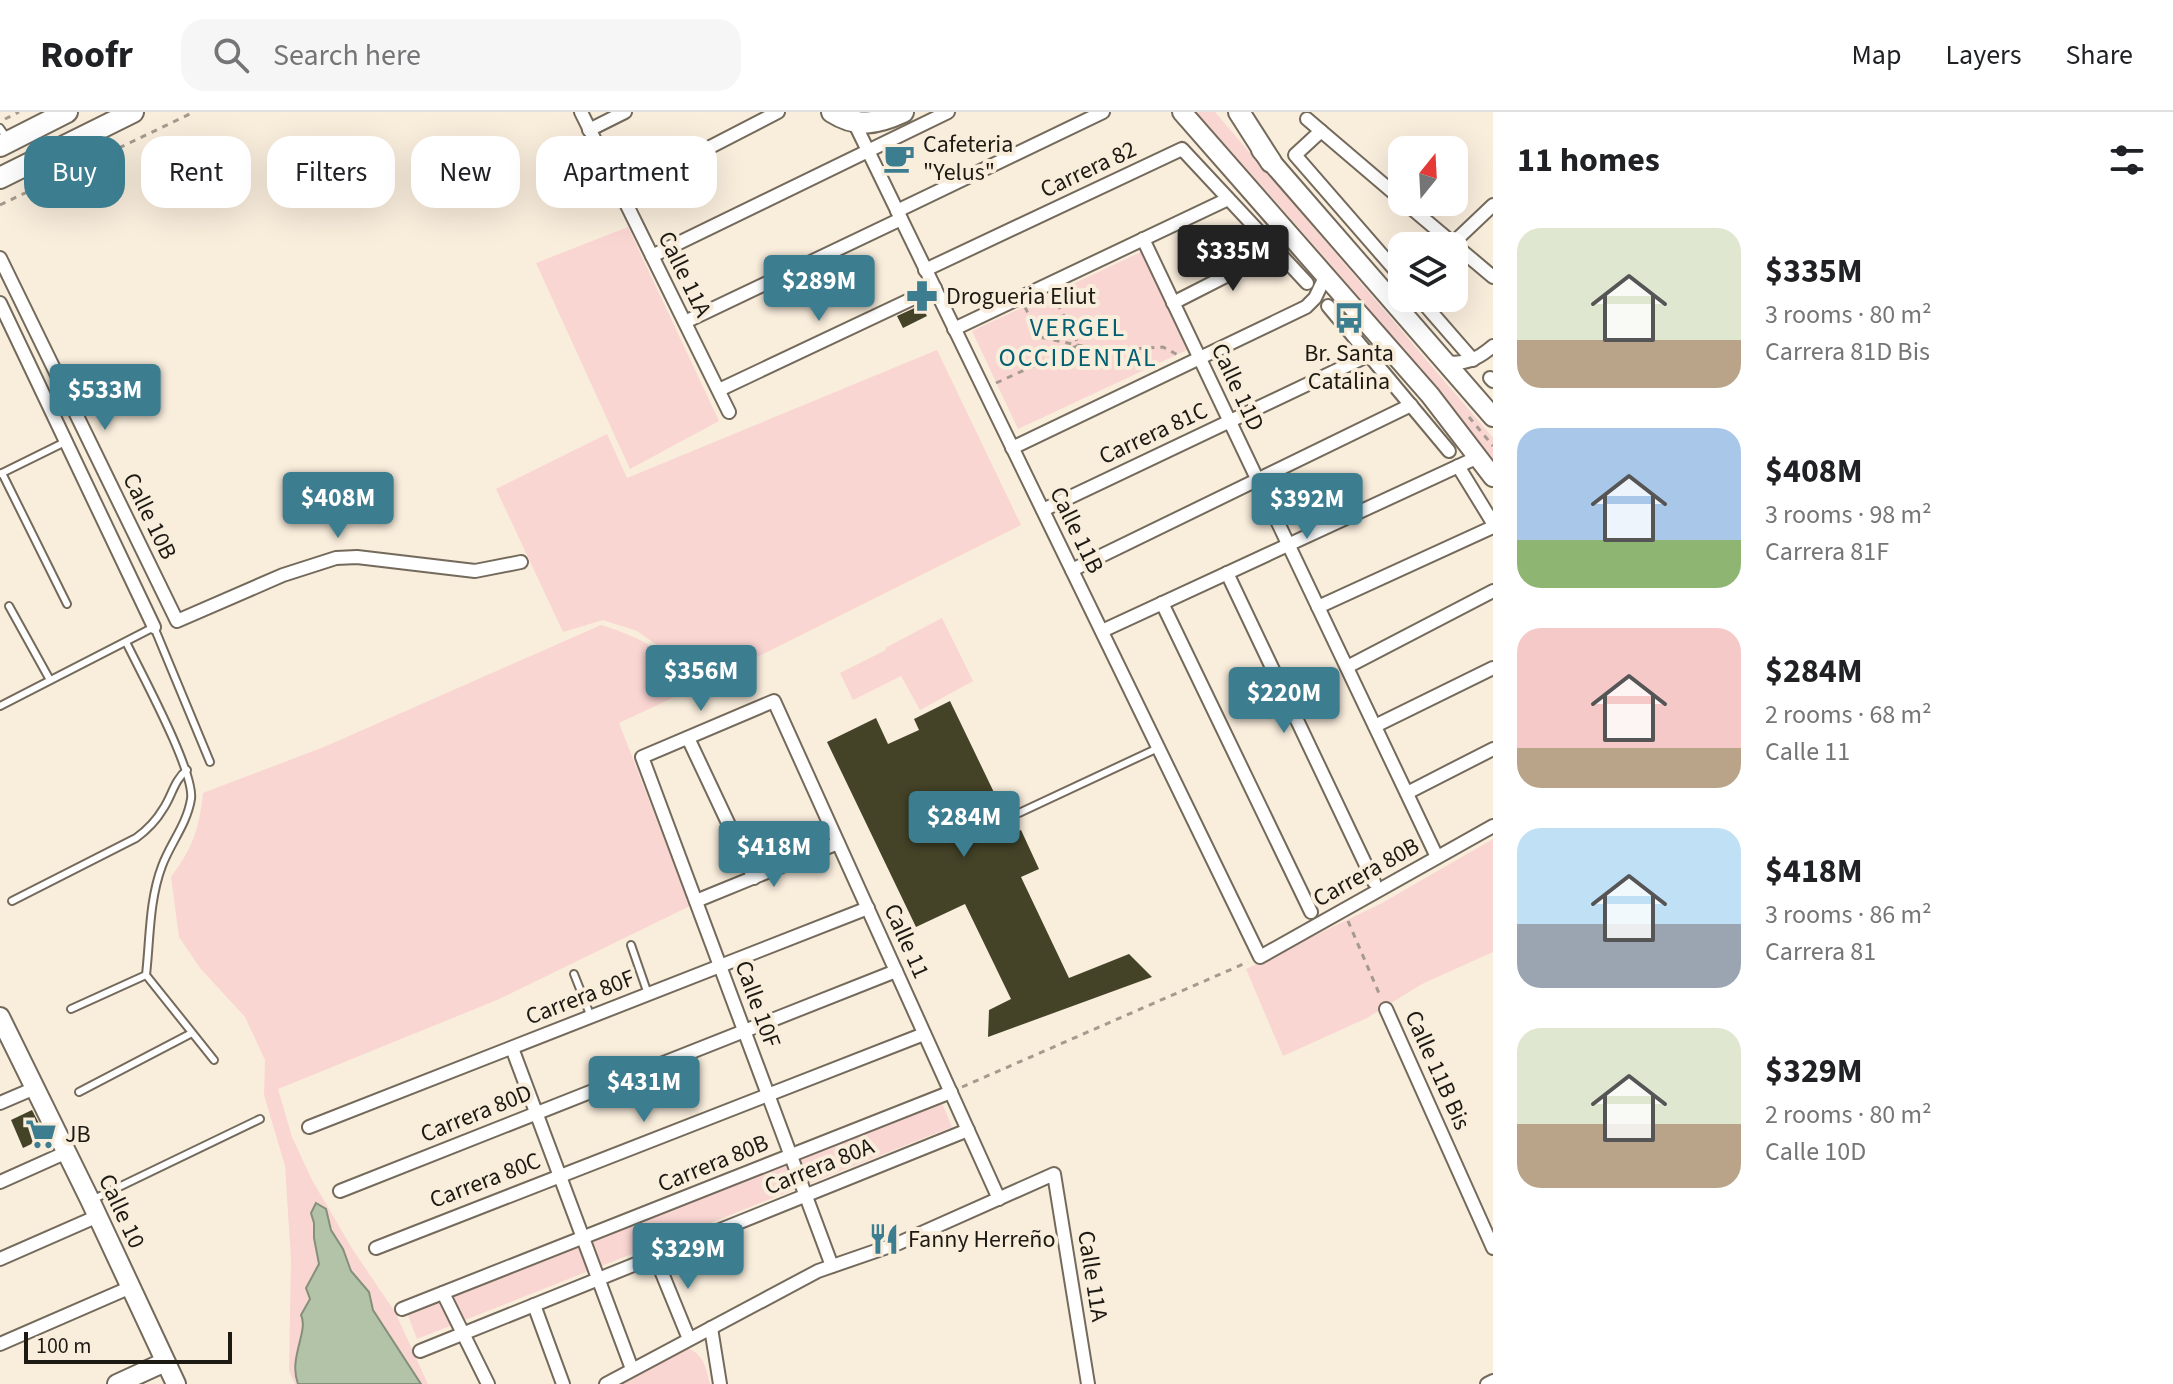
<!DOCTYPE html>
<meta charset="utf-8">
<style>
:root{--surface:#fff;--page:#f6f6f6;--text:#202124;--muted:#757577;--line:#e0e0e0;--accent:#3c7e8f}
body{margin:0;font-family:"Source Sans 3",sans-serif;background:var(--page);color:var(--text);height:100vh;display:flex;flex-direction:column;font-size:30px;white-space:nowrap}
*{box-sizing:border-box;margin:0}
p{font-size:26px;color:var(--muted)}
.icon{flex:none;width:44px;height:44px;fill:none;stroke:currentColor;stroke-width:2;stroke-linecap:round;stroke-linejoin:round}
.map{position:relative;flex:1;overflow:hidden}
.side{display:flex;flex-direction:column;background:var(--surface);width:680px}
.side>*{flex:none}
.top-card{position:absolute;left:24px;top:24px;width:760px;height:72px;display:flex;gap:16px}
.needle{width:52px;rotate:18deg}
.tools{position:absolute;left:1388px;top:24px;display:grid;gap:16px}
.tools a{display:grid;place-items:center;width:80px;height:80px;border-radius:16px;background:var(--surface);box-shadow:0 8px 32px #0002;font-size:40px}
.scale{position:absolute;left:24px;bottom:20px;width:208px;box-sizing:border-box;padding-left:8px;border:4px solid #1d1913;border-top:0;font-size:22px;line-height:28px;white-space:nowrap;color:#1d1913;-webkit-text-stroke:6px #f9eddc;paint-order:stroke}
.price{position:absolute;translate:-50% -68px;padding:0 18px;border-radius:8px;background:var(--accent);color:#fff;font-size:26px;line-height:52px;filter:drop-shadow(0 2px 4px #0008)}
.price::after{content:'';position:absolute;left:50%;top:48px;width:24px;height:18px;margin-left:-12px;background:inherit;clip-path:polygon(0 0,100% 0,50% 100%)}
.price.active{background:#222;color:#fff}
ul{padding:0;list-style:none}
li{display:flex;align-items:center;gap:24px;height:200px;padding:0 24px}
li span{display:grid;place-items:center;flex:none;width:224px;height:160px;border-radius:24px;color:#555}
li>.icon{margin-inline-start:auto}
span .icon{width:96px;height:96px;fill:#fffc;stroke-width:1}
li b{font-size:34px}
h2{display:flex;justify-content:space-between;align-items:center;height:96px;padding:0 24px;font-size:34px}
.pill{padding:0 28px;border-radius:24px;background:var(--surface);box-shadow:0 8px 32px #0002;font-size:28px;line-height:72px}
.pill.active{background:var(--accent);color:#fff}
header{display:flex;align-items:center;gap:48px;box-sizing:border-box;height:112px;padding:0 40px;background:var(--surface);border-bottom:2px solid var(--line)}
header strong{font-size:38px}
nav{display:flex;gap:44px;margin-inline-start:auto;font-size:28px}
.search{width:560px;height:72px;background:var(--page);display:flex;align-items:center;gap:20px;box-sizing:border-box;padding:0 28px;border-radius:24px;color:var(--muted);font-size:30px}
main{display:flex;flex:1;min-height:0}
.map>svg:first-child{display:block}
.green{fill:#fad6d3}
.water{fill:#b2c3a8;stroke:#85907b;stroke-width:2}
.building{fill:#444328}
.lines{fill:none;stroke-linecap:round;stroke-linejoin:round}
.lane-casing{stroke:#746a5b;stroke-width:10}
.street-casing{stroke:#746a5b;stroke-width:16}
.secondary-casing{stroke:#746a5b;stroke-width:22}
.primary-casing{stroke:#746a5b;stroke-width:24}
.path{stroke:#a49b8e;stroke-width:3;stroke-dasharray:6 6;stroke-linecap:butt}
.lane{stroke:#fff;stroke-width:6}
.street{stroke:#fff;stroke-width:12}
.secondary{stroke:#fff;stroke-width:18}
.primary{stroke:#fff;stroke-width:20}
.labels{text-anchor:middle;stroke-width:8;stroke-linejoin:round;paint-order:stroke}
.poi-label{font-size:24px;fill:#1d1913;stroke:#f9eddc;text-anchor:start}
.street-label{font-size:24px;fill:#1d1913;stroke:#f9eddc}
.neighbourhood-label{font-size:26px;letter-spacing:2px;fill:#036073;stroke:#f9eddc}
</style>
<header>
<strong>Roofr</strong>
<div class="search"><svg class="icon" aria-label="search" viewBox="0 0 24 24"><circle cx="10" cy="10" r="6"/><path d="M15 15l6 6"/></svg>Search here</div>
<nav><a>Map</a><a>Layers</a><a>Share</a></nav>
</header>
<main>
<div class="map">
<svg width="1493" height="1272" viewBox="0 0 1493 1272">
<rect width="100%" height="100%" fill="#f9eddc"/>
<g class="green">
<path d="M1196,0H1215L1493,326V349C1399,228 1298,114 1196,0Z"/>
<polygon points="628,115 719,309 630,357 536,151"/>
<polygon points="1141,140 1187,238 1018,317 972,219"/>
<polygon points="937,238 1021,413 709,569 637,519 603,508 563,520 496,377 607,322 627,366"/>
<polygon points="942,506 973,569 920,598 901,564 853,588 840,561 886,538 885,536"/>
<path d="M601,513C644,526 668,542 700,573L619,611L690,794L497,888L278,977L292,1025L312,1068L353,1138L395,1200L428,1272H295L289,1259L291,1147L285,1054L264,983L265,948L245,905L200,856L179,825L171,765C193,735 199,718 203,681L324,635Z"/>
<polygon points="1493,727 1493,840 1422,872 1367,906 1283,944 1246,857 1382,791"/>
<polygon points="942,991 952,1015 417,1227 408,1203"/>
<path d="M688,1236C704,1243 706,1256 710,1272H621Z"/>
</g>
<path class="water" d="M316,1091L326,1097L331,1118L343,1137L351,1159L369,1180L373,1198L421,1272H298C288,1246 309,1219 301,1203L310,1187L306,1176L319,1152L314,1126V1111L311,1101Z"/>
<g class="building">
<polygon points="907,33 914,46 891,58 884,45"/>
<polygon points="921,193 927,204 903,216 897,204"/>
<polygon points="950,589 1014,722 1021,718 1039,757 1021,765 1069,866 1129,842 1152,865 988,925 989,898 1011,887 965,792 916,815 827,630 876,606 888,632 919,618 914,607"/>
<polygon points="32,998 46,1025 23,1036 11,1008"/>
</g>
<g class="lines">
<defs>
<g id="lane">
<polyline points="0,16 7,26"/>
<polyline points="2,361 67,492"/>
<polyline points="0,362 65,330"/>
<polyline points="9,494 50,568"/>
<polyline points="0,594 154,515 210,650"/>
<polyline points="1019,701 1158,636"/>
<path d="M12,789L136,726C147,718 156,709 163,697C172,684 174,668 187,658"/>
<polyline points="631,833 648,882"/>
<polyline points="574,862 591,905"/>
<polyline points="146,863 214,948"/>
<path d="M71,897L146,863C150,828 149,788 162,754C170,732 187,712 191,687C195,660 140,559 126,530"/>
<polyline points="79,980 190,922"/>
<polyline points="94,1087 260,1007"/>
</g>
<g id="street">
<polyline points="581,0 729,300"/>
<polyline points="1307,7 1402,88"/>
<polyline points="854,10 1260,845 1493,714"/>
<polyline points="589,18 625,0"/>
<polyline points="1321,19 1295,43 1402,166"/>
<polyline points="621,81 778,0"/>
<polyline points="1404,90 1493,165"/>
<polyline points="897,99 1103,0"/>
<polyline points="1143,127 1437,745"/>
<polyline points="1453,131 1493,93"/>
<polyline points="652,144 948,0"/>
<polyline points="0,146 177,509 283,463 336,446 357,445 475,459 521,450"/>
<polyline points="925,158 1182,37 1307,171"/>
<polyline points="1419,186 1473,248"/>
<polyline points="0,191 154,515"/>
<polyline points="1173,191 1277,138"/>
<polyline points="1328,194 1449,339"/>
<polyline points="685,210 901,107"/>
<polyline points="954,217 1228,87"/>
<path d="M1445,250C1465,253 1478,247 1493,234"/>
<polyline points="1490,266 1493,269"/>
<polyline points="719,278 935,176"/>
<polyline points="1012,336 1306,195 1315,186 1326,163"/>
<polyline points="1458,354 1493,411"/>
<polyline points="1043,398 1369,243"/>
<polyline points="1072,458 1411,293"/>
<polyline points="1227,461 1374,770"/>
<polyline points="1162,491 1311,800"/>
<polyline points="1318,495 1493,415"/>
<polyline points="1102,519 1478,345"/>
<polyline points="1347,555 1493,479"/>
<polyline points="1375,614 1493,556"/>
<polyline points="688,626 754,766"/>
<polyline points="1407,681 1493,637"/>
<polyline points="696,789 838,731"/>
<polyline points="1386,897 1493,1136"/>
<polyline points="512,936 632,1257"/>
<polyline points="0,991 35,976"/>
<polyline points="309,1015 868,796"/>
<polyline points="0,1070 67,1040"/>
<polyline points="340,1079 896,859"/>
<polyline points="376,1136 924,922"/>
<polyline points="655,1144 689,1227"/>
<polyline points="0,1147 98,1104"/>
<polyline points="832,1154 642,645 774,589 999,1087"/>
<polyline points="443,1181 488,1272"/>
<polyline points="534,1193 563,1272"/>
<polyline points="402,1197 951,980"/>
<polyline points="711,1216 720,1272"/>
<polyline points="0,1232 131,1175"/>
<polyline points="420,1239 968,1018"/>
<polyline points="606,1272 818,1159 899,1131 1054,1062 1088,1272"/>
<polyline points="1487,1272 1493,1269"/>
</g>
<g id="secondary">
<polyline points="1182,0 1430,283 1493,365"/>
<polyline points="1261,38 1493,305"/>
<polyline points="0,905 90,1088 176,1272"/>
<polyline points="117,1272 165,1250"/>
</g>
<g id="primary">
<path d="M832,0C857,16 877,12 903,0"/>
<polyline points="1239,0 1271,50"/>
<polyline points="0,34 67,0"/>
<polyline points="0,66 133,0"/>
</g>
</defs>
<use href="#lane" class="lane-casing"/>
<use href="#street" class="street-casing"/>
<use href="#secondary" class="secondary-casing"/>
<use href="#primary" class="primary-casing"/>
<g class="path">
<polyline points="5,7 19,0"/>
<polyline points="0,93 194,0"/>
<polyline points="1025,195 1039,225 1106,239 1163,235 1178,243"/>
<polyline points="996,271 1079,233 1053,183"/>
<polyline points="1469,305 1493,334"/>
<polyline points="1348,809 1381,886"/>
<polyline points="962,975 1248,850"/>
</g>
<use href="#lane" class="lane"/>
<use href="#street" class="street"/>
<use href="#secondary" class="secondary"/>
<use href="#primary" class="primary"/>
</g>
<defs>
<symbol id="cafe-bare" viewBox="-9 -9 18 18"><path d="M-5.5-4.5H6V0H3Q3 3.5 0 3.5H-2.5Q-5.5 3.5-5.5 0ZM3-3.2v2h1.7v-2ZM-6 4.5H4V6H-6Z" fill="#3c7e8f" stroke="#f9eddc" stroke-width="2.5" paint-order="stroke"/></symbol>
<symbol id="pharmacy-bare" viewBox="-9 -9 18 18"><path d="M-2-6h4v4h4v4h-4v4h-4v-4h-4v-4h4Z" fill="#3c7e8f" stroke="#f9eddc" stroke-width="2.5" paint-order="stroke"/></symbol>
<symbol id="bus-bare" viewBox="-9 -9 18 18"><path d="M-5-6H5V4H4V6H2V4H-2V6H-4V4H-5ZM-3.5-4V0h7V-4ZM-3.5 1.2v1.5H-2V1.2ZM2 1.2v1.5H3.5V1.2Z" fill="#3c7e8f" stroke="#f9eddc" stroke-width="2.5" paint-order="stroke"/></symbol>
<symbol id="supermarket-bare" viewBox="-9 -9 18 18"><path d="M-6-5.5h2.5l.6 2H6L4.5 2H-2.5L-4.4-4H-6ZM-1.5 3.2a1.3 1.3 0 1 0 .1 0ZM3 3.2a1.3 1.3 0 1 0 .1 0Z" fill="#3c7e8f" stroke="#f9eddc" stroke-width="2.5" paint-order="stroke"/></symbol>
<symbol id="restaurant-bare" viewBox="-9 -9 18 18"><path d="M-5-6h1v4h1v-4h1v4h1v-4h1v5L-1.5 .5V6h-2V.5L-5-1ZM5-6V6H3V1.5H1.5Q1.5-4 5-6Z" fill="#3c7e8f" stroke="#f9eddc" stroke-width="2.5" paint-order="stroke"/></symbol>
</defs>
<g fill-rule="evenodd">
<use href="#cafe-bare" x="877" y="24" width="44" height="44"/>
<use href="#pharmacy-bare" x="900" y="162" width="44" height="44"/>
<use href="#bus-bare" x="1327" y="184" width="44" height="44"/>
<use href="#supermarket-bare" x="19" y="1000" width="44" height="44"/>
<use href="#restaurant-bare" x="862" y="1105" width="44" height="44"/>
</g>
<g class="labels">
<g class="poi-label">
<text x="923" y="40">Cafeteria<tspan x="923" dy="28">"Yelus"</tspan></text>
<text x="946" y="192">Drogueria Eliut</text>
<text x="1349" y="249" text-anchor="middle">Br. Santa<tspan x="1349" dy="28">Catalina</tspan></text>
<text x="65" y="1030">JB</text>
<text x="908" y="1135">Fanny Herreño</text>
</g>
<g class="street-label">
<text transform="translate(1088 57) rotate(-25)" y="8">Carrera 82</text>
<text transform="translate(685 162) rotate(64)" y="8">Calle 11A</text>
<text transform="translate(1238 275) rotate(65)" y="8">Calle 11D</text>
<text transform="translate(1153 321) rotate(-25)" y="8">Carrera 81C</text>
<text transform="translate(150 404) rotate(64)" y="8">Calle 10B</text>
<text transform="translate(1077 418) rotate(64)" y="8">Calle 11B</text>
<text transform="translate(1366 760) rotate(-29)" y="8">Carrera 80B</text>
<text transform="translate(907 829) rotate(66)" y="8">Calle 11</text>
<text transform="translate(580 885) rotate(-21)" y="8">Carrera 80F</text>
<text transform="translate(758 892) rotate(70)" y="8">Calle 10F</text>
<text transform="translate(1438 958) rotate(66)" y="8">Calle 11B Bis</text>
<text transform="translate(476 1001) rotate(-22)" y="8">Carrera 80D</text>
<text transform="translate(713 1051) rotate(-22)" y="8">Carrera 80B</text>
<text transform="translate(819 1054) rotate(-22)" y="8">Carrera 80A</text>
<text transform="translate(485 1068) rotate(-21)" y="8">Carrera 80C</text>
<text transform="translate(122 1099) rotate(65)" y="8">Calle 10</text>
<text transform="translate(1093 1164) rotate(81)" y="8">Calle 11A</text>
</g>
<g class="neighbourhood-label">
<text x="1078" y="224">VERGEL<tspan x="1078" dy="30">OCCIDENTAL</tspan></text>
</g>
</g>
</svg>
<div class="tools">
<a><svg class="needle" viewBox="-14 -14 28 28"><path d="M0-13l5 13h-10z" fill="#e53935"/><path d="M0 13l5-13h-10z" fill="#757577"/></svg></a>
<a><svg class="icon" aria-label="layers" viewBox="0 0 24 24"><path d="M12 4l9 5-9 5-9-5zM3 14l9 5 9-5"/></svg></a>
</div>
<div class="scale">100 m</div>
<b class="price active" style="left:1233px;top:181px">$335M</b>
<b class="price" style="left:819px;top:211px">$289M</b>
<b class="price" style="left:105px;top:320px">$533M</b>
<b class="price" style="left:338px;top:428px">$408M</b>
<b class="price" style="left:1307px;top:429px">$392M</b>
<b class="price" style="left:701px;top:601px">$356M</b>
<b class="price" style="left:1284px;top:623px">$220M</b>
<b class="price" style="left:964px;top:747px">$284M</b>
<b class="price" style="left:774px;top:777px">$418M</b>
<b class="price" style="left:644px;top:1012px">$431M</b>
<b class="price" style="left:688px;top:1179px">$329M</b>
<div class="top-card">
<a class="pill active">Buy</a>
<a class="pill">Rent</a>
<a class="pill">Filters</a>
<a class="pill">New</a>
<a class="pill">Apartment</a>
</div>
</div>
<section class="side">
<h2>11 homes<svg class="icon" aria-label="filters" viewBox="0 0 24 24"><path d="M4 7h16M4 17h16"/><circle cx="9" cy="7" r="2"/><circle cx="15" cy="17" r="2"/></svg></h2>
<ul>
<li><span style="background:linear-gradient(#dfe7d0 70%,#b9a48a 0)"><svg class="icon" aria-label="home" viewBox="0 0 24 24"><path d="M3 11l9-7 9 7M6 9v11h12V9"/></svg></span><div><b>$335M</b><p>3 rooms · 80 m²</p><p>Carrera 81D Bis</p></div></li>
<li><span style="background:linear-gradient(#a9c7e8 70%,#8fb573 0)"><svg class="icon" aria-label="home" viewBox="0 0 24 24"><path d="M3 11l9-7 9 7M6 9v11h12V9"/></svg></span><div><b>$408M</b><p>3 rooms · 98 m²</p><p>Carrera 81F</p></div></li>
<li><span style="background:linear-gradient(#f6c9c9 75%,#b9a48a 0)"><svg class="icon" aria-label="home" viewBox="0 0 24 24"><path d="M3 11l9-7 9 7M6 9v11h12V9"/></svg></span><div><b>$284M</b><p>2 rooms · 68 m²</p><p>Calle 11</p></div></li>
<li><span style="background:linear-gradient(#bfe0f5 60%,#9aa5b1 0)"><svg class="icon" aria-label="home" viewBox="0 0 24 24"><path d="M3 11l9-7 9 7M6 9v11h12V9"/></svg></span><div><b>$418M</b><p>3 rooms · 86 m²</p><p>Carrera 81</p></div></li>
<li><span style="background:linear-gradient(#dfe7d0 60%,#b9a48a 0)"><svg class="icon" aria-label="home" viewBox="0 0 24 24"><path d="M3 11l9-7 9 7M6 9v11h12V9"/></svg></span><div><b>$329M</b><p>2 rooms · 80 m²</p><p>Calle 10D</p></div></li>
</ul>
</section>
</main>
